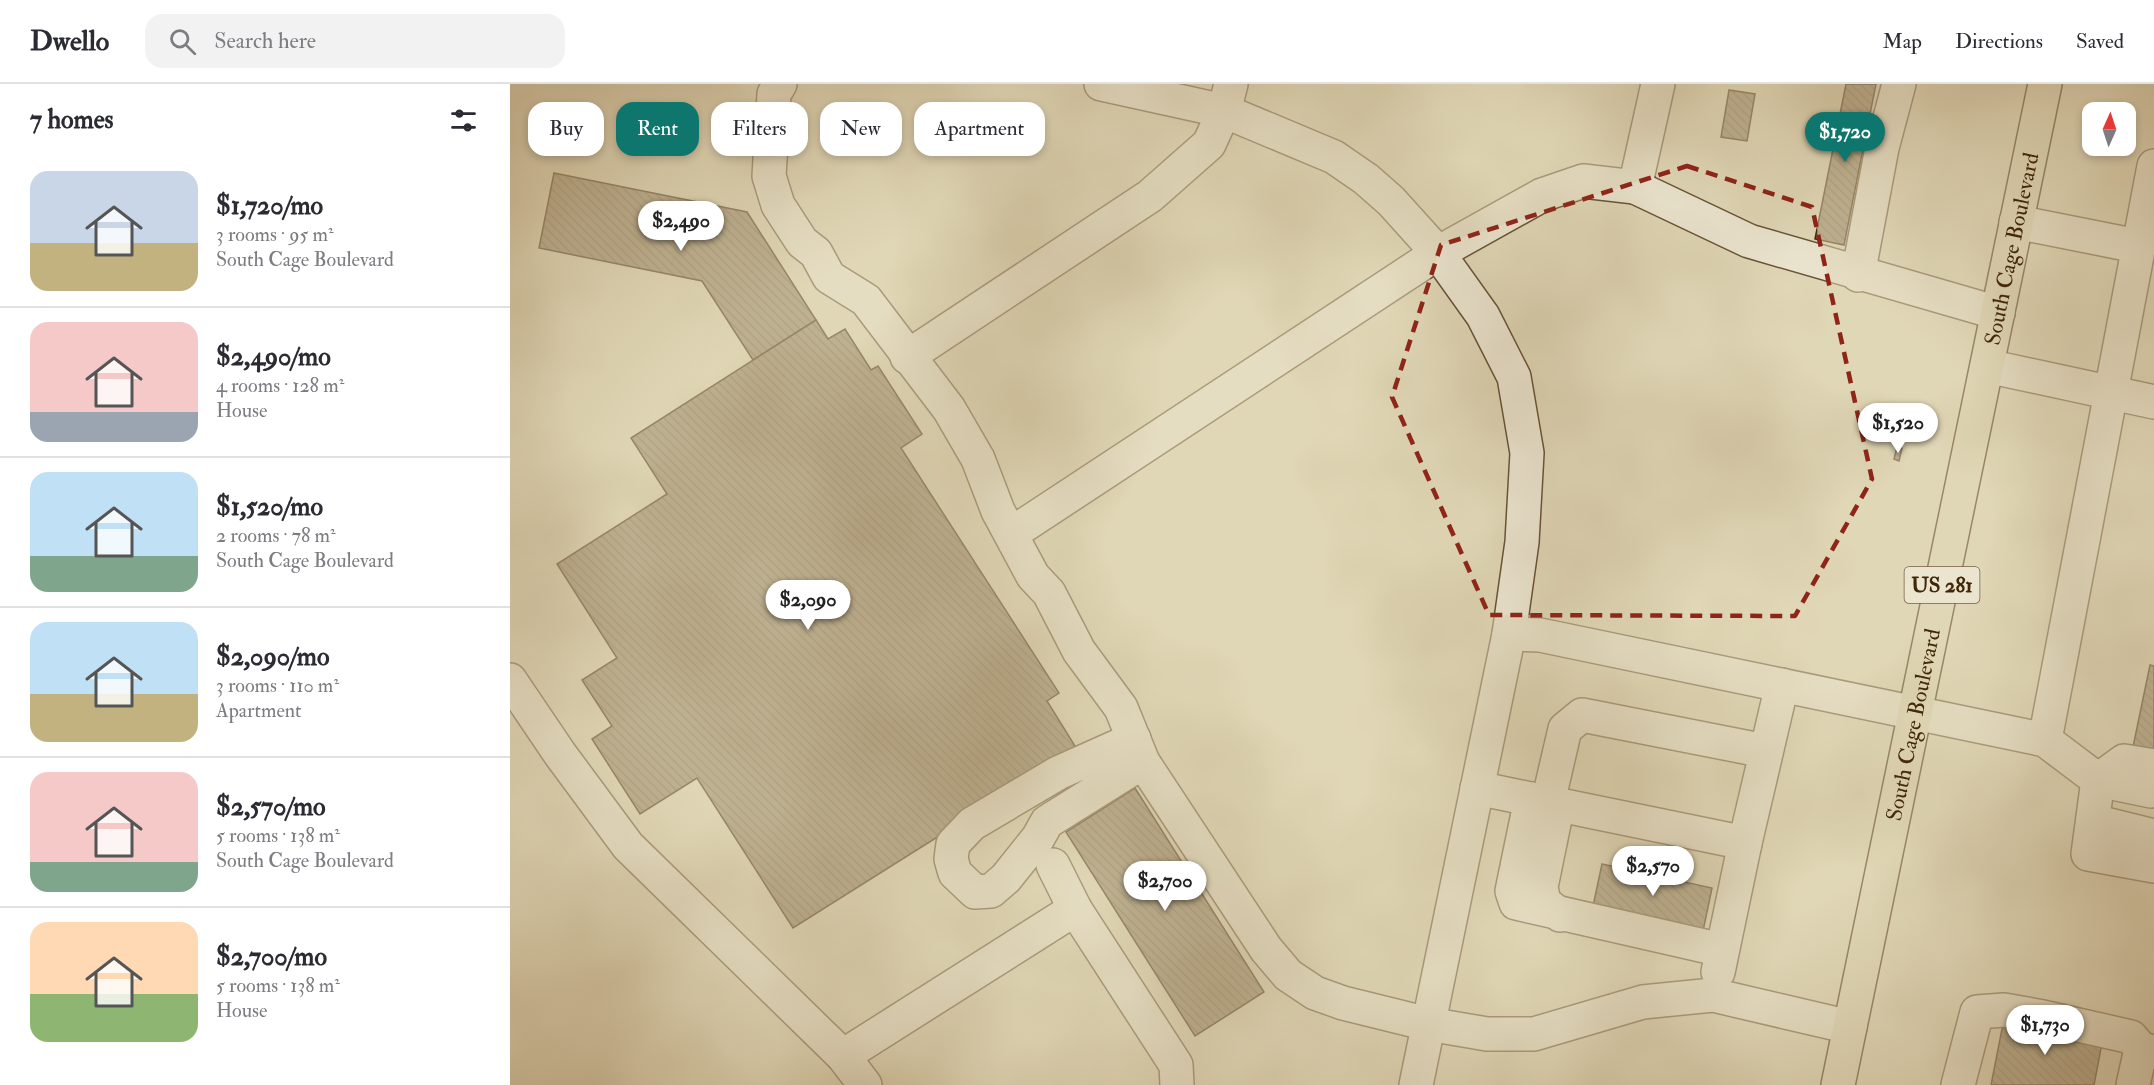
<!DOCTYPE html>
<meta charset="utf-8">
<style>
:root{--surface:#fff;--page:#f2f2f3;--text:#2b2b33;--muted:#7c7c81;--line:#e1e1e2;--accent:#0f766e}
body{margin:0;font-family:"IM FELL Double Pica",serif;background:var(--page);color:var(--text);height:100vh;display:flex;flex-direction:column;font-size:22px;white-space:nowrap}
*{box-sizing:border-box;margin:0}
p{font-size:20px;color:var(--muted)}
.icon{flex:none;width:33px;height:33px;fill:none;stroke:currentColor;stroke-width:2;stroke-linecap:round;stroke-linejoin:round}
.map{position:relative;flex:1;overflow:hidden}
.details{display:flex;flex-direction:column;background:var(--surface);width:510px}
.details>*{flex:none}
.top-card{position:absolute;left:18px;top:18px;width:570px;height:54px;display:flex;gap:12px}
.needle{width:39px;rotate:3deg}
.controls{position:absolute;left:1572px;top:18px;display:grid;gap:12px}
.controls a{display:grid;place-items:center;width:54px;height:54px;border-radius:12px;background:var(--surface);box-shadow:0 3px 9px #0003;font-size:30px}
.price{position:absolute;translate:-50% -51px;padding:0 14px;border-radius:21px;background:#fff;color:#222;font-size:20px;line-height:39px;filter:drop-shadow(0 2px 3px #0008)}
.price::after{content:'';position:absolute;left:50%;top:36px;width:18px;height:14px;margin-left:-9px;background:inherit;clip-path:polygon(0 0,100% 0,50% 100%)}
.price.on{background:var(--accent);color:#fff}
ul{padding:0;list-style:none}
li{display:flex;align-items:center;gap:18px;height:150px;padding:0 30px}
li+li{border-top:2px solid var(--line)}
li span{display:grid;place-items:center;flex:none;width:168px;height:120px;border-radius:18px;color:#555}
li>.icon{margin-inline-start:auto}
span .icon{width:72px;height:72px;fill:#fffc;stroke-width:1}
li b{font-size:26px}
h2{display:flex;justify-content:space-between;align-items:center;height:72px;padding:0 30px;font-size:26px}
.chip{padding:0 21px;border-radius:18px;background:var(--surface);box-shadow:0 3px 9px #0003;font-size:21px;line-height:54px}
.chip.on{background:var(--accent);color:#fff}
header{display:flex;align-items:center;gap:36px;box-sizing:border-box;height:84px;padding:0 30px;background:var(--surface);border-bottom:2px solid var(--line)}
header strong{font-size:28px}
nav{display:flex;gap:33px;margin-inline-start:auto;font-size:21px}
.search{width:420px;height:54px;background:var(--page);display:flex;align-items:center;gap:15px;box-sizing:border-box;padding:0 21px;border-radius:18px;color:var(--muted);font-size:22px}
main{display:flex;flex:1;min-height:0}
.map>svg:first-child{display:block}
.building{fill:url(#building-back-hatch);stroke:#41270a;stroke-width:1.5}
.lines{fill:none;stroke-linecap:round;stroke-linejoin:round}
.minor-casing{stroke:#695335;stroke-width:36}
.major-casing{stroke:#41270a;stroke-width:36}
.minor{stroke:#ebe5d0;stroke-width:33}
.major{stroke:#e0d7b7;stroke-width:33}
.marked{fill:none;stroke:#8f2418;stroke-width:4.5;stroke-dasharray:12 8;stroke-linejoin:round}
.labels{text-anchor:middle;stroke-width:6;stroke-linejoin:round;paint-order:stroke}
.shield{fill:#ebe5d0;stroke:#746045;stroke-width:1.5}
.shield-label{font-size:21px;font-weight:bold;fill:#41270a}
.street-label{font-size:22px;fill:#41270a;stroke:#ebe5d0}
</style>
<header>
<strong>Dwello</strong>
<div class="search"><svg class="icon" aria-label="search" viewBox="0 0 24 24"><circle cx="10" cy="10" r="6"/><path d="M15 15l6 6"/></svg>Search here</div>
<nav><a>Map</a><a>Directions</a><a>Saved</a></nav>
</header>
<main>
<section class="details">
<h2>7 homes<svg class="icon" aria-label="filters" viewBox="0 0 24 24"><path d="M4 7h16M4 17h16"/><circle cx="9" cy="7" r="2"/><circle cx="15" cy="17" r="2"/></svg></h2>
<ul>
<li><span style="background:linear-gradient(#c9d6e8 60%,#c2b280 0)"><svg class="icon" aria-label="home" viewBox="0 0 24 24"><path d="M3 11l9-7 9 7M6 9v11h12V9"/></svg></span><div><b>$1,720/mo</b><p>3 rooms · 95 m²</p><p>South Cage Boulevard</p></div></li>
<li><span style="background:linear-gradient(#f6c9c9 75%,#9aa5b1 0)"><svg class="icon" aria-label="home" viewBox="0 0 24 24"><path d="M3 11l9-7 9 7M6 9v11h12V9"/></svg></span><div><b>$2,490/mo</b><p>4 rooms · 128 m²</p><p>House</p></div></li>
<li><span style="background:linear-gradient(#bfe0f5 70%,#7fa58c 0)"><svg class="icon" aria-label="home" viewBox="0 0 24 24"><path d="M3 11l9-7 9 7M6 9v11h12V9"/></svg></span><div><b>$1,520/mo</b><p>2 rooms · 78 m²</p><p>South Cage Boulevard</p></div></li>
<li><span style="background:linear-gradient(#bfe0f5 60%,#c2b280 0)"><svg class="icon" aria-label="home" viewBox="0 0 24 24"><path d="M3 11l9-7 9 7M6 9v11h12V9"/></svg></span><div><b>$2,090/mo</b><p>3 rooms · 110 m²</p><p>Apartment</p></div></li>
<li><span style="background:linear-gradient(#f6c9c9 75%,#7fa58c 0)"><svg class="icon" aria-label="home" viewBox="0 0 24 24"><path d="M3 11l9-7 9 7M6 9v11h12V9"/></svg></span><div><b>$2,570/mo</b><p>5 rooms · 138 m²</p><p>South Cage Boulevard</p></div></li>
<li><span style="background:linear-gradient(#ffd9b3 60%,#8fb573 0)"><svg class="icon" aria-label="home" viewBox="0 0 24 24"><path d="M3 11l9-7 9 7M6 9v11h12V9"/></svg></span><div><b>$2,700/mo</b><p>5 rooms · 138 m²</p><p>House</p></div></li>
</ul>
</section>
<div class="map">
<svg width="1644" height="1001" viewBox="0 0 1644 1001">
<defs>
<pattern id="building-back-hatch" width="6" height="6" patternUnits="userSpaceOnUse" patternTransform="scale(1.5)"><rect width="6" height="6" fill="#948364"/><path d="M-1 5l2 2M0 0l6 6M5-1l2 2" fill="none" stroke="#7a6b51"/></pattern>
</defs>
<rect width="100%" height="100%" fill="#e0d7b7"/>
<filter id="stains"><feTurbulence type="fractalNoise" baseFrequency=".00333" numOctaves="4"/><feColorMatrix values="0 0 0 0 .2 0 0 0 0 .09 0 0 0 0 .02 0 0 0 .5 -.17"/></filter>
<radialGradient id="worn" r=".72"><stop offset=".6" stop-color="#630" stop-opacity="0"/><stop offset="1" stop-color="#630" stop-opacity=".3"/></radialGradient>
<g class="building">
<polygon points="1336,0 1366,0 1334,161 1305,155"/>
<polygon points="1219,6 1245,10 1237,57 1211,53"/>
<polygon points="44,89 237,128 306,236 243,276 192,197 29,164"/>
<polygon points="306,236 318,255 335,245 361,286 368,282 412,350 391,364 549,609 537,617 565,662 502,706 283,844 187,694 130,730 82,655 102,642 72,596 107,574 47,480 157,410 121,354"/>
<polygon points="1387,363 1392,364 1389,377 1384,375"/>
<polygon points="1640,581 1644,582 1644,668 1623,663"/>
<polygon points="625,704 754,908 685,952 556,748"/>
<polygon points="1092,780 1202,804 1193,847 1083,822"/>
<polygon points="1494,935 1593,954 1584,1001 1481,1001"/>
</g>
<g class="lines">
<defs>
<g id="minor">
<polyline points="270,0 264,10 259,92 268,121 292,158 306,169 319,193 356,216 439,325 468,375 488,427 523,492 539,509 569,567 611,624 633,678 756,865 778,891 805,909 833,919 918,940 977,950 1024,950 1133,918 1203,911 1340,943"/>
<polyline points="591,0 714,27 824,73 856,95 881,117 928,169 973,232 1004,293 1017,369 1012,458 999,550 906,1001"/>
<polyline points="1148,0 1125,103 1239,157 1488,229"/>
<polyline points="1506,138 1627,162"/>
<polyline points="1348,191 1372,64 1389,0"/>
<polyline points="397,273 640,112 699,60 714,27 721,0"/>
<polyline points="1477,282 1644,318"/>
<polyline points="501,450 928,169 1032,111 1073,97 1125,103"/>
<polyline points="999,550 1030,551 1535,656 1588,696 1641,707"/>
<polyline points="0,596 50,670 118,762 333,972 355,1001"/>
<polyline points="624,655 548,689 462,740 443,760 441,775 445,789 465,808 481,807 496,794 528,754 537,738 633,678"/>
<polyline points="1535,656 1644,82"/>
<polyline points="1644,682 1614,677 1588,696 1578,770 1644,782"/>
<polyline points="967,704 1235,759 1272,601"/>
<polyline points="1021,715 1002,807 1006,819 1212,866"/>
<polyline points="1038,718 1055,645 1072,631 1255,667"/>
<polyline points="1048,720 1031,803 1034,818 1050,831"/>
<polyline points="1583,737 1644,752"/>
<polyline points="543,781 565,825 666,981 667,1001"/>
<polyline points="1208,888 1235,759"/>
<polyline points="333,972 565,825"/>
<polyline points="1448,1001 1467,928 1494,926 1533,933 1621,953 1631,965"/>
<polyline points="1623,1001 1631,965 1644,968"/>
</g>
<g id="major">
<path id="s1" d="M1328,1001L1535,0"/>
</g>
</defs>
<use href="#minor" class="minor-casing"/>
<use href="#major" class="major-casing"/>
<use href="#minor" class="minor"/>
<use href="#major" class="major"/>
</g>
<path d="M0 0H1644V1001H0ZM1177,82L1302,123L1362,395L1285,532L979,531L882,313L931,161Z" fill="#e0d7b7" fill-opacity=".55" fill-rule="evenodd"/>
<path class="marked" d="M1177,82L1302,123L1362,395L1285,532L979,531L882,313L931,161Z"/>
<g class="labels">
<rect class="shield" x="1394.5" y="483" width="75" height="36" rx="4.5"/>
<g class="shield-label">
<text x="1432" y="508">US 281</text>
</g>
<g class="street-label">
<text dy="8" stroke="none"><textPath href="#s1" startOffset="854">South Cage Boulevard</textPath></text>
<text dy="8" stroke="none"><textPath href="#s1" startOffset="368">South Cage Boulevard</textPath></text>
</g>
</g>
<rect width="100%" height="100%" filter="url(#stains)"/>
<rect width="100%" height="100%" fill="url(#worn)"/>
</svg>
<div class="controls">
<a><svg class="needle" viewBox="-14 -14 28 28"><path d="M0-13l5 13h-10z" fill="#e53935"/><path d="M0 13l5-13h-10z" fill="#7c7c81"/></svg></a>
</div>
<b class="price on" style="left:1335px;top:79px">$1,720</b>
<b class="price" style="left:171px;top:168px">$2,490</b>
<b class="price" style="left:1388px;top:370px">$1,520</b>
<b class="price" style="left:298px;top:547px">$2,090</b>
<b class="price" style="left:1143px;top:813px">$2,570</b>
<b class="price" style="left:655px;top:828px">$2,700</b>
<b class="price" style="left:1535px;top:972px">$1,730</b>
<div class="top-card">
<a class="chip">Buy</a>
<a class="chip on">Rent</a>
<a class="chip">Filters</a>
<a class="chip">New</a>
<a class="chip">Apartment</a>
</div>
</div>
</main>
